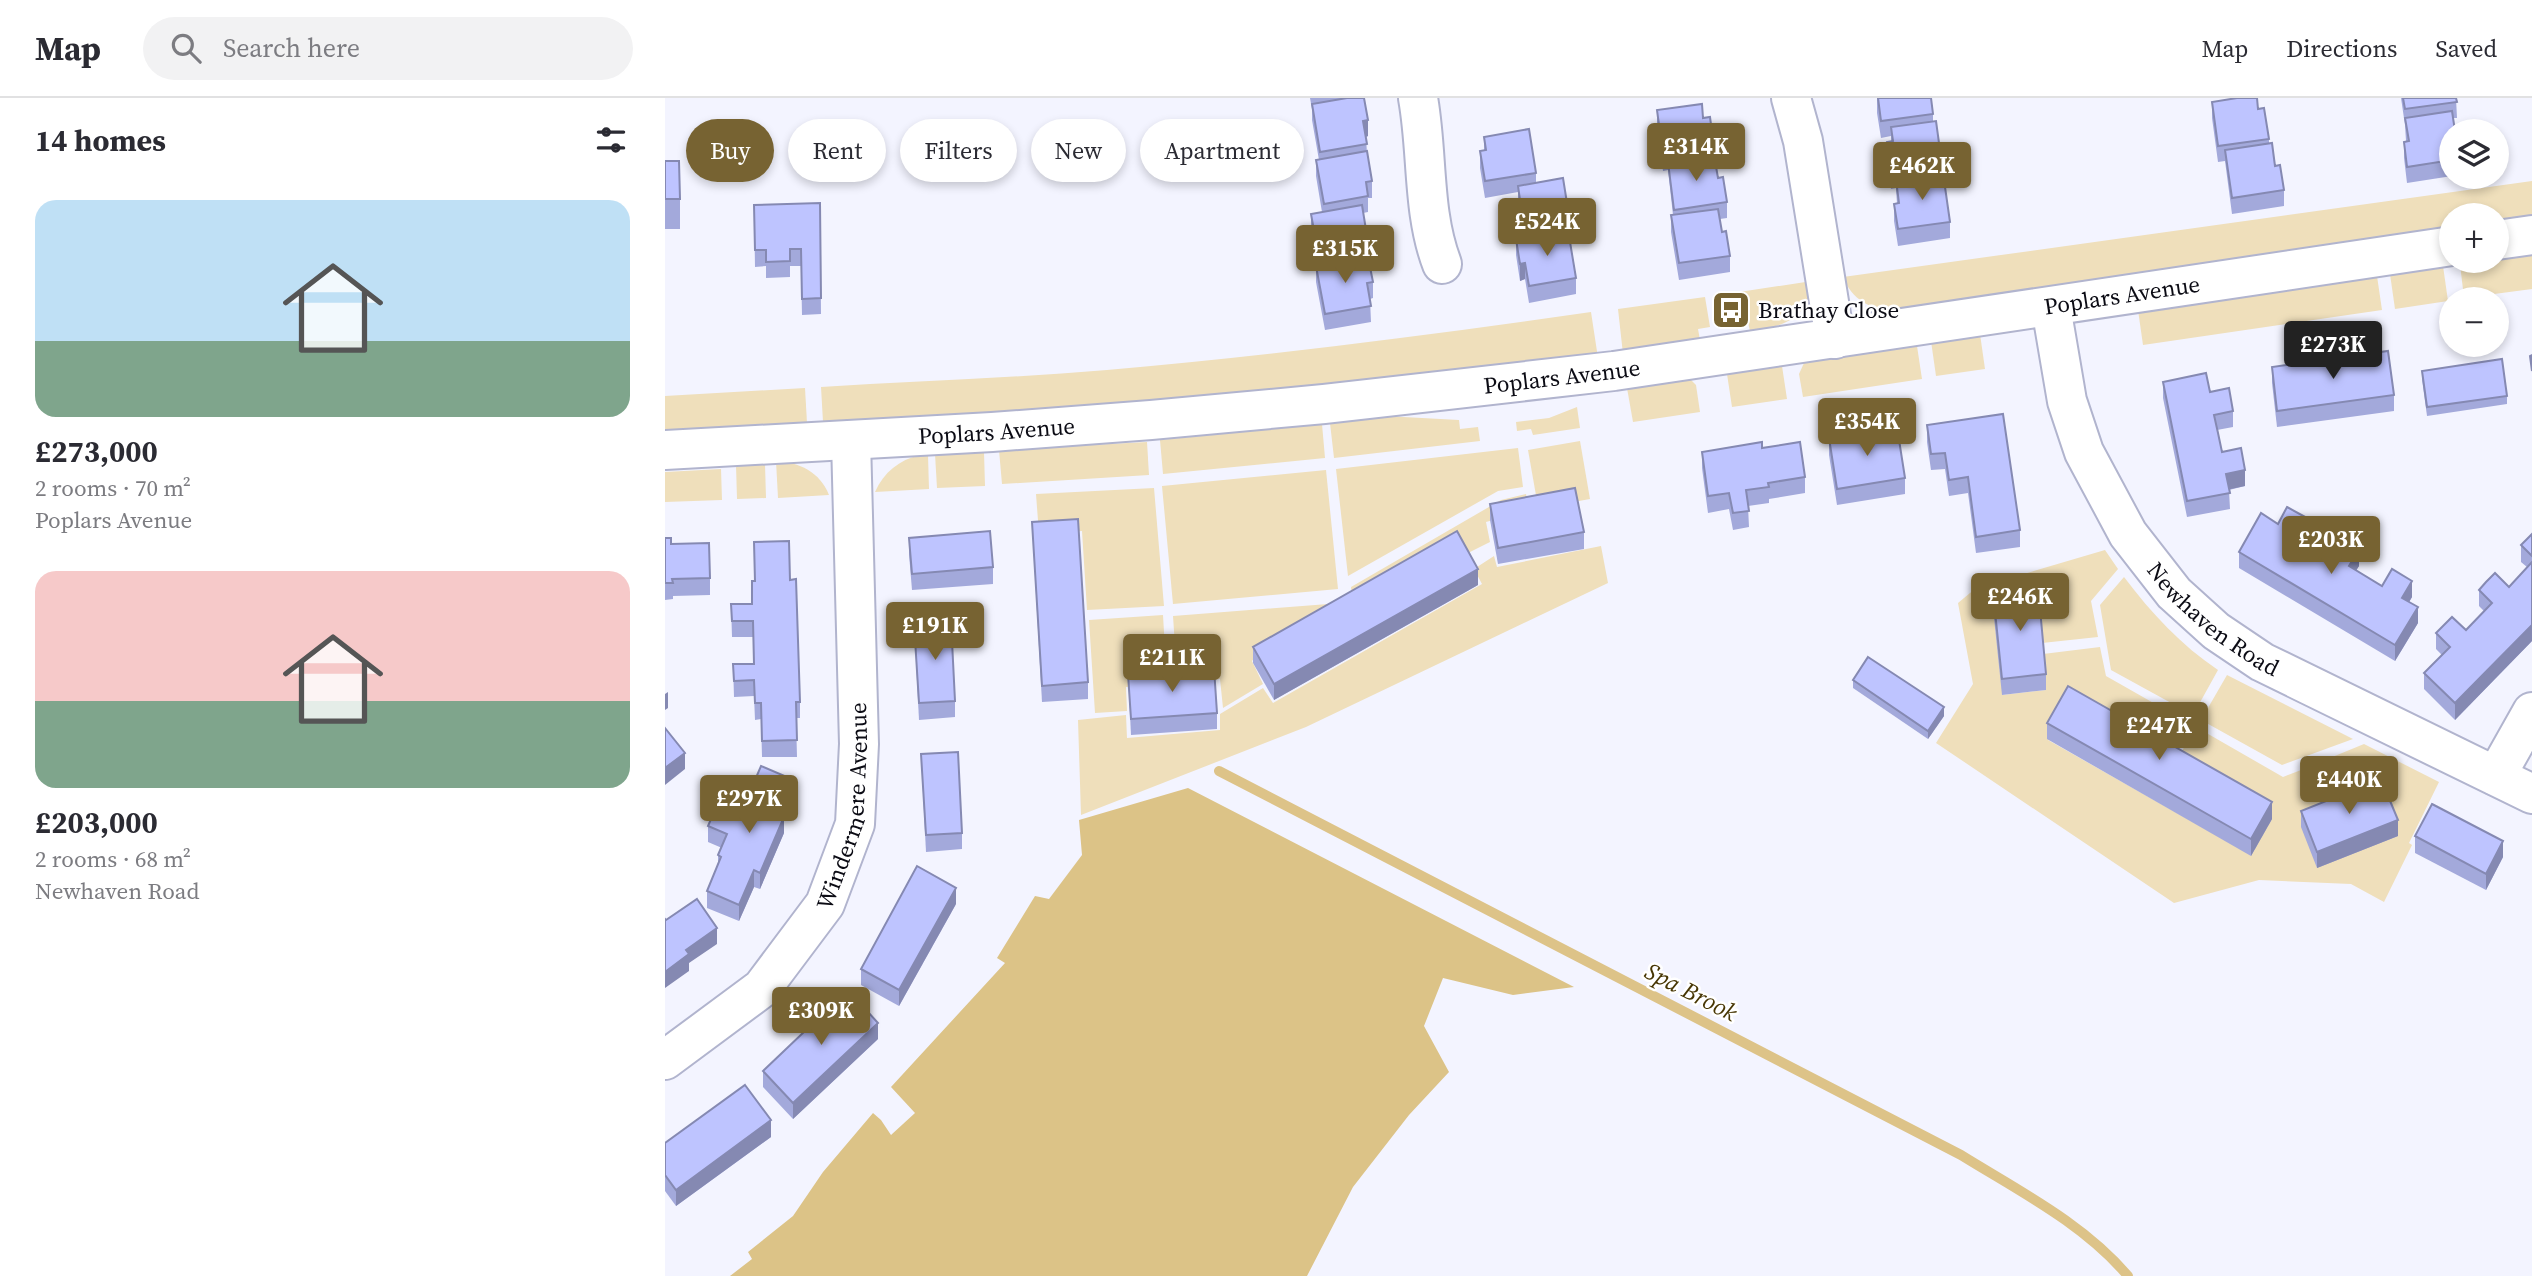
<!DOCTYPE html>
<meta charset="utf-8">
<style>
:root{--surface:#fff;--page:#f2f2f3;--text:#2b2b33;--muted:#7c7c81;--line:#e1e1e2;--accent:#776332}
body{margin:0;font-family:"Source Serif 4",serif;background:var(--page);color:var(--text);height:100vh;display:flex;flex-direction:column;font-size:26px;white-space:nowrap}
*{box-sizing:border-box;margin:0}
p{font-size:23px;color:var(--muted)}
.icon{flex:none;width:38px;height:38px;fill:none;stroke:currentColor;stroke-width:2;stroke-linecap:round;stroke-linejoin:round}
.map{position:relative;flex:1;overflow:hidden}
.sheet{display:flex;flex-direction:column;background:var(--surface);width:665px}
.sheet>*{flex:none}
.guide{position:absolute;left:21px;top:21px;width:665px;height:63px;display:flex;gap:14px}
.fabs{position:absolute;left:1774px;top:21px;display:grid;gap:14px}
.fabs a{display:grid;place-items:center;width:70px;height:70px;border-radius:50%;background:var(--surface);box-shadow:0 4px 10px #0003;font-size:35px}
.price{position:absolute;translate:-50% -60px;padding:0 16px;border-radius:7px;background:var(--accent);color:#fff;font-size:23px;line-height:46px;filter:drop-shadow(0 2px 4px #0008)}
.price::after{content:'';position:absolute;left:50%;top:42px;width:21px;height:16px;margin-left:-10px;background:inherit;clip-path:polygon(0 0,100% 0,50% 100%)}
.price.active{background:#222;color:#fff}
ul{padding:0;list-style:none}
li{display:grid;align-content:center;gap:14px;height:371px;padding:0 35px}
li span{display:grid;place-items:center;height:217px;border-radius:21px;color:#555}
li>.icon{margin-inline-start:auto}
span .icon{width:126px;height:126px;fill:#fffc;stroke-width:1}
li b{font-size:30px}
h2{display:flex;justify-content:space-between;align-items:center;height:84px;padding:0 35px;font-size:30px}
.pill{padding:0 24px;border-radius:32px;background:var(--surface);box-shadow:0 4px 10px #0003;font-size:24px;line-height:63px}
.pill.active{background:var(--accent);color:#fff}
header{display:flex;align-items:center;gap:42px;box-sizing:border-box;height:98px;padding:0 35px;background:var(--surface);border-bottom:2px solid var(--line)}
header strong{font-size:33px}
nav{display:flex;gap:38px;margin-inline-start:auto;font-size:24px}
.search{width:490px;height:63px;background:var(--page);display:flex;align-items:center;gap:18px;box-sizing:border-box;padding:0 24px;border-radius:38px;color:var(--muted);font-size:26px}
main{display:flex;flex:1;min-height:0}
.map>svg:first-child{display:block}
.green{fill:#efdfbb}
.forest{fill:#dcc387}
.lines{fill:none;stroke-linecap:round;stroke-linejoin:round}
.stream{stroke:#ddc388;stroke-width:10}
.street-casing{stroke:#b1b4ce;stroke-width:42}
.secondary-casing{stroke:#b1b4ce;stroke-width:42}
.street{stroke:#fff;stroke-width:38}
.secondary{stroke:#fff;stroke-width:38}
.wall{fill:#a3a9db}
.shaded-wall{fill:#8589b2}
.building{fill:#bec4ff;stroke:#8589b2;stroke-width:2}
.labels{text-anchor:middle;stroke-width:5;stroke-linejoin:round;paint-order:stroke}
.street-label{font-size:23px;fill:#0b0b14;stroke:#fff}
.poi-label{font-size:23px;fill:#0b0b14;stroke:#fff;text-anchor:start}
.water-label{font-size:24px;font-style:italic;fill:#473603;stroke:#fff}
</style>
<header>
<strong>Map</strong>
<div class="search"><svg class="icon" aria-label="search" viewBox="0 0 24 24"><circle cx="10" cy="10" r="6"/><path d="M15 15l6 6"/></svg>Search here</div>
<nav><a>Map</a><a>Directions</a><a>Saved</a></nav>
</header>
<main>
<section class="sheet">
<h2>14 homes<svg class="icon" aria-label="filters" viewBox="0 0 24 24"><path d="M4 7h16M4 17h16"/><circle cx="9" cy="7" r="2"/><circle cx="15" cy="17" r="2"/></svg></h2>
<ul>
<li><span style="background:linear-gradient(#bfe0f5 65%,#7fa58c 0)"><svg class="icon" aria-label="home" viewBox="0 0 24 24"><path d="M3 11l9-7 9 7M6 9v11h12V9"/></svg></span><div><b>£273,000</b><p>2 rooms · 70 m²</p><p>Poplars Avenue</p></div></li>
<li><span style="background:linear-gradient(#f6c9c9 60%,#7fa58c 0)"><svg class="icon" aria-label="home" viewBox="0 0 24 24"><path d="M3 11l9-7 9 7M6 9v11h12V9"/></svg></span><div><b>£203,000</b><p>2 rooms · 68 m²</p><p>Newhaven Road</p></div></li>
</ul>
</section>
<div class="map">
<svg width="1867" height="1178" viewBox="0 0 1867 1178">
<rect width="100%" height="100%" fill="#f3f4ff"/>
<g class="green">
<path d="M1867,83V119L1832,124V117H1787V130L1231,212C1207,213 1187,202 1178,179Z"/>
<polygon points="1867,156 1867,191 1799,200 1795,166 1832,163 1832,161"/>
<polygon points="1778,168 1783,203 1730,211 1725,176"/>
<polygon points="1712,178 1717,212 1478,247 1473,212"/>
<path d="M1147,183C1142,222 1120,228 1085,233L1078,202L1049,207L1048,198Z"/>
<polygon points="1040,199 1045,229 1033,231 1035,242 958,256 953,211"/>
<path d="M926,214L933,260L444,307L158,324L156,289C251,283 347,280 442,272C604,258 765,237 926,214Z"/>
<polygon points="1315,236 1320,271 1271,278 1266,243"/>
<polygon points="1252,248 1257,281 1138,299 1134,276 1139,265"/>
<polygon points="1117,268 1122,301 1067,309 1062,276"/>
<polygon points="1024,280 1031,287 1035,314 968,324 962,290"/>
<polygon points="140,290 142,325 0,332 0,298"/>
<polygon points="912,309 915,330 868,337 866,331 852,333 851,324 884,320"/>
<polygon points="720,318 794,322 795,331 813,329 815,343 669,360 665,325"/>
<polygon points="657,326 660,360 498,376 495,342"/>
<polygon points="915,343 925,401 886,408 872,403 863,352"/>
<polygon points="482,344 484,377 337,386 334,352"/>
<polygon points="853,350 858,389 833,393 683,478 671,371"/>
<polygon points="319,354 320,388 272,390 270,356"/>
<path d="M255,357H263L264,391L210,394C219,374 234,362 255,357Z"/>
<path d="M111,363C134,364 155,374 164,397L113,400Z"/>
<polygon points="100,366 101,400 72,401 71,367"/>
<polygon points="56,371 57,402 0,404 0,374"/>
<polygon points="661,372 673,491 508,506 497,388"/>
<polygon points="489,390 499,508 422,512 417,433 374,436 371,396"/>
<polygon points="861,396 863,405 850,416 821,424 825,444 803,455 687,499 686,489 836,402"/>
<polygon points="936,448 943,485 641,629 416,717 413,622 461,617 462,640 555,632 555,616 598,590 608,605 817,486 809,471 829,458 832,469"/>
<polygon points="1440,452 1453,471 1426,503 1433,539 1377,545 1337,597 1381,592 1378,556 1435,549 1441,578 1522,624 1502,660 1383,642 1586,757 1510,665 1531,629 1618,679 1652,666 1672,714 1680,711 1660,662 1699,646 1774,684 1744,745 1747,747 1719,804 1686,786 1594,782 1509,805 1271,645 1308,586 1293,505 1311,490"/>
<path d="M1459,479C1487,516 1516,547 1553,572L1528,617L1446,572L1435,507Z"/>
<polygon points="676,505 593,556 587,563 598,586 558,610 555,581 525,584 512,578 508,518"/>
<polygon points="498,517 502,586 461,589 462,613 430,615 424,522"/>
<polygon points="1562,577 1688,641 1617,667 1536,622"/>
</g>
<polygon class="forest" points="523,690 909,889 848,897 778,880 759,928 784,974 744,1017 688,1089 642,1178 65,1178 87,1161 83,1154 128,1118 158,1074 208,1015 216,1022 226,1037 250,1015 226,989 340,865 332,860 370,798 384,801 417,757 414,722"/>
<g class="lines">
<path class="stream" d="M554,673L1296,1057C1354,1093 1418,1125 1463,1178"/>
<defs>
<g id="street">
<path d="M753,0C763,55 757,114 777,166"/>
<polyline points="1126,0 1138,43 1170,241"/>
<path id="s1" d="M1386,209L1402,303L1419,354L1463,436L1509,495L1551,533L1597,564L1867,696"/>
<polyline points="1831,678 1867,614"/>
<path id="s2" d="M0,962L97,890L160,806L190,726L194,646L186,342"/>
</g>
<g id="secondary">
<polyline points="1832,142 1867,137"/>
<path id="s3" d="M0,352L327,334L486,322L659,306L949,273L1787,148"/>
</g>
</defs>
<use href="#street" class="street-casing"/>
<use href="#secondary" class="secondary-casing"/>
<use href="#street" class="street"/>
<use href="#secondary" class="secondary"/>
</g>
<g class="wall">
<polygon points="645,0 699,0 703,38 701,39 702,56 707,83 707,100 703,100 703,114 698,115 702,138 702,154 698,154 698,160 708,184 708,200 705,201 706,224 660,232 651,184 651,168 653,168 646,132 646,116 657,114 651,78 651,62 654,62 647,22 647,11"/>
<polygon points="1212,0 1268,16 1268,23 1277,67 1277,75 1285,124 1285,140 1233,148 1229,123 1229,106 1232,106 1231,90 1226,91 1222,60 1222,44 1226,44 1226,38 1216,40 1212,15"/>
<polygon points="1736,0 1791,0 1792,20 1788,20 1787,33 1787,78 1742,85 1739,60 1739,44 1741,43 1740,27"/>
<polygon points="1547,4 1593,11 1604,41 1604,45 1610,68 1619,92 1619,108 1567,116 1560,63 1553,64 1547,20"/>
<polygon points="992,12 1049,49 1049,57 1053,80 1062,104 1062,120 1055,121 1057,134 1065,158 1065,174 1014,182 1006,134 1006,117 1008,117 1003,72 998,73 992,28"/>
<polygon points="819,39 871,75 871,85 905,124 904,141 911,180 911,196 864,205 860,181 855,183 851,157 851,141 853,141 849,119 849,102 853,102 853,94 820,100 815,70 815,53 819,53"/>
<polygon points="0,63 15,101 15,131 0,131"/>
<polygon points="155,105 156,216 137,217 136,168 125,168 125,179 101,180 101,168 90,169 89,107"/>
<polygon points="1607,269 1729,297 1729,313 1612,329 1607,285"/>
<polygon points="1757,273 1842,298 1842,306 1762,318 1757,281"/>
<polygon points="1498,284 1545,294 1568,313 1568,329 1552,332 1557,354 1580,388 1564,392 1565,411 1522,419 1498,300"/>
<polygon points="1262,327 1355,432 1355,449 1311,455 1303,395 1284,398 1280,371 1266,372 1262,344"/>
<polygon points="1164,340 1240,380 1240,396 1172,407 1164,357"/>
<polygon points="1097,350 1140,379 1140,395 1104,401 1104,405 1083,408 1084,429 1068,432 1064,411 1043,415 1037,370 1037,354"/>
<polygon points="825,406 919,434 919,451 833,466 825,422"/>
<polygon points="367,424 423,584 423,601 377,604"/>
<polygon points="1613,426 1642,437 1639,441 1665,456 1694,468 1691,472 1717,488 1747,499 1744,504 1753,525 1730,563 1574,470 1574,454"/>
<polygon points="1867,436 1867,543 1790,622 1759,591 1759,575 1777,557 1771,551 1771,535 1801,532 1819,513 1814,508 1814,492 1844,489 1862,469 1856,464 1856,447"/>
<polygon points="0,440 45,480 45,497 8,498 8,501 0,502"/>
<polygon points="244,440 328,469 328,486 247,492 244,456"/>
<polygon points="89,444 125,482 135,604 135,620 131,620 132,659 97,659 96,621 90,622 89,598 69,599 68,566 89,566 88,539 67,539 66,506 87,506 89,483"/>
<polygon points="813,487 609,602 588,565 588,549"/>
<polygon points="1328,494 1381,576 1381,592 1337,597 1328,510"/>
<polygon points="249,525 290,603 290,619 254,622"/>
<polygon points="463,576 552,615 552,631 466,637"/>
<polygon points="1188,582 1279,618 1263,641 1188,590"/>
<polygon points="1382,625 1607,721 1586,758 1382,641"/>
<polygon points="256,656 297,735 297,751 261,754"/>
<polygon points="129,698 119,721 119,735 95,791 89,789 74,823 42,810 42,793 53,766 53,757 57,750 43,744 43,728 69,720 81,703"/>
<polygon points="1636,713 1733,738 1652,770 1636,729"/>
<polygon points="1750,738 1838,759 1821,792 1750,755"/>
<polygon points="291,806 234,908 196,887 196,871"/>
<polygon points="213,941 128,1021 98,989 98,973"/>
<polygon points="106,1039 11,1108 0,1093 0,1045"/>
</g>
<g class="shaded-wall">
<polygon points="703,22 703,38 698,40 698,23"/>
<polygon points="860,165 860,181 855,183 855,166"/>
<polygon points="1580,372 1580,388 1561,392 1561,376"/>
<polygon points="1642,420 1642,437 1632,453 1632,437"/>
<polygon points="1694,452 1694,468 1684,484 1684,468"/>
<polygon points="813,471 813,487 609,602 609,586"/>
<polygon points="1747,483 1747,499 1737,516 1737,500"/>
<polygon points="1753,509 1753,525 1730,563 1730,547"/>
<polygon points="1867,527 1867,543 1790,622 1790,605"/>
<polygon points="3,594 3,610 0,612 0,596"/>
<polygon points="1279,609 1279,618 1263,641 1263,633"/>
<polygon points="20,655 20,671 0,687 0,670"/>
<polygon points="129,682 129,698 119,721 119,735 95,791 95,775 114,717"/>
<polygon points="1607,704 1607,721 1586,758 1586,741"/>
<polygon points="1733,722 1733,738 1652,770 1652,754"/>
<polygon points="1838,743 1838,759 1821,792 1821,776"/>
<polygon points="89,772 89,789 74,823 74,807"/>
<polygon points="291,790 291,806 234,908 234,892"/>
<polygon points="52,830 52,846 24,865 24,873 0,890 0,874 21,852"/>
<polygon points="213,925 213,941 128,1021 128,1005"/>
<polygon points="106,1022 106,1039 11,1108 11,1092"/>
</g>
<g class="building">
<polygon points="682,0 699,0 703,22 698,23 702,46 655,54 647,6"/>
<polygon points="1213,0 1266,0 1268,16 1216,23"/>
<polygon points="1572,0 1592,0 1593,11 1599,10 1604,41 1553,48 1547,4"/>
<polygon points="1738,0 1791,0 1792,4 1740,11"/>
<polygon points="1037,6 1038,20 1045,19 1049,49 998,57 992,12"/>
<polygon points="1787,13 1790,33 1787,33 1787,62 1742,69 1739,44 1744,43 1740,20"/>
<polygon points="1271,23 1277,67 1226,74 1222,44 1228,43 1226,29"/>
<polygon points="864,31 871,75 820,83 815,53 821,52 819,39"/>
<polygon points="1607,45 1610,68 1615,67 1619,92 1567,100 1560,52"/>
<polygon points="702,53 707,83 701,84 703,98 659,106 651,62"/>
<polygon points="1049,57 1053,80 1058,79 1062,104 1009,112 1003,64"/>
<polygon points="0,63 14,63 15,101 0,101"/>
<polygon points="1278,75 1285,124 1233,131 1229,106 1234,105 1231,82"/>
<polygon points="898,80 905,124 854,133 849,102 855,102 853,88"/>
<polygon points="155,105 156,200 137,201 136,151 125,151 125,163 101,164 101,152 90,152 89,107"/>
<polygon points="697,107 702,138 696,138 698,152 654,160 646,116"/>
<polygon points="1053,111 1057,134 1061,133 1065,158 1014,165 1006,117"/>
<polygon points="903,132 911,180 864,188 860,165 855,166 851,141"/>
<polygon points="703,159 708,184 702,185 706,208 660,216 651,168"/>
<polygon points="1723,253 1729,297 1612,313 1607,269"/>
<polygon points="1867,257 1867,273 1865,258"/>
<polygon points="1837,261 1842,298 1762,309 1757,273"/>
<polygon points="1541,275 1545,294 1564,290 1568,313 1549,317 1553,335 1557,354 1576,350 1580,372 1561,376 1565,395 1522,403 1498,284"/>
<polygon points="1338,316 1355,432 1311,439 1303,379 1284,382 1280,355 1266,356 1262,327"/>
<polygon points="1232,329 1240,380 1172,391 1164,340"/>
<polygon points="1097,344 1097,350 1135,344 1140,379 1103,385 1104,389 1081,392 1084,413 1068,415 1064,395 1043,398 1037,354"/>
<polygon points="910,390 919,434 833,450 825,406"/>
<polygon points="1622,409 1642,420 1632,437 1665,456 1675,440 1694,452 1684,468 1717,488 1727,471 1747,483 1737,500 1753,509 1730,547 1574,454 1596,415 1613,426"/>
<polygon points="413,421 423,584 377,588 367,424"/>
<polygon points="325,433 328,469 247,476 244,440"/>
<polygon points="792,433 813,471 609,586 588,549"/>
<polygon points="1867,436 1867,458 1856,447"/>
<polygon points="0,440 6,440 6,446 44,445 45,480 7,481 8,485 0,485"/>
<polygon points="124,443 125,482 131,481 135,604 131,604 132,642 97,643 96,605 90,605 89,582 69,583 68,566 89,566 88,523 67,523 66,506 87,506 87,483 90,483 89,444"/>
<polygon points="1867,464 1867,527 1790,605 1759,575 1785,549 1771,535 1787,519 1801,532 1827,505 1814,492 1821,484 1830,475 1844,489"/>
<polygon points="1373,489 1381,576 1337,581 1328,494"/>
<polygon points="286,523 290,603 254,605 249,525"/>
<polygon points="1203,559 1279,609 1263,633 1188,582"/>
<polygon points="549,570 552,615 466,621 463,576"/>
<polygon points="1403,588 1607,704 1586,741 1382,625"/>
<polygon points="0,630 20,655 0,670"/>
<polygon points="293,654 297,735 261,737 256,656"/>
<polygon points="96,668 129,682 114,717 119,719 95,775 89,772 74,807 42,793 56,759 53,757 62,736 43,728 50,712 69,720 77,701 81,703"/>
<polygon points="1716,681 1733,722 1652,754 1636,713"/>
<polygon points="1767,706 1838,743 1821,776 1750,738"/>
<polygon points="252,768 291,790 234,892 196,871"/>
<polygon points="32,801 52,830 21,852 24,856 0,874 0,821 1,822"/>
<polygon points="183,892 213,925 128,1005 98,973"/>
<polygon points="80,987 106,1022 11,1092 0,1077 0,1045"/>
</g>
<defs>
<symbol id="bus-square" viewBox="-11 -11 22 22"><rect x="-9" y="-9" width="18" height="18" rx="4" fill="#776332" stroke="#fff"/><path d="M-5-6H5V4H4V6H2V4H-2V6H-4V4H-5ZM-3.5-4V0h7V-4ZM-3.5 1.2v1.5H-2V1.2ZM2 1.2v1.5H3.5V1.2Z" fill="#fff"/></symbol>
</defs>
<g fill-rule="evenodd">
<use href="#bus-square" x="1044" y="190" width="44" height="44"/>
</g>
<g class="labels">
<g class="street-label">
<text dy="8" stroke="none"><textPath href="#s3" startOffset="1466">Poplars Avenue</textPath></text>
<text dy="8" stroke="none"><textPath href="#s3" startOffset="900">Poplars Avenue</textPath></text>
<text dy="8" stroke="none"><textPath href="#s3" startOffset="332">Poplars Avenue</textPath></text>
<text dy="8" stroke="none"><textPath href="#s1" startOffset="364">Newhaven Road</textPath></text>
<text dy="8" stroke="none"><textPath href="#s2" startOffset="327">Windermere Avenue</textPath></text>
</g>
<g class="poi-label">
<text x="1093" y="220">Brathay Close</text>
</g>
<g class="water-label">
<text transform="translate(1026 894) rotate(27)" y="8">Spa Brook</text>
</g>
</g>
</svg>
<div class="fabs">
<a><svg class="icon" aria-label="layers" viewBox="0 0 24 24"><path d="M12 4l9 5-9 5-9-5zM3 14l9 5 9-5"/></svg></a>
<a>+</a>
<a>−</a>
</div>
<b class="price" style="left:1031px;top:85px">£314K</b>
<b class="price" style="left:1257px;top:104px">£462K</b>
<b class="price" style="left:882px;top:160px">£524K</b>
<b class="price" style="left:680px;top:187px">£315K</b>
<b class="price active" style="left:1668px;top:283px">£273K</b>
<b class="price" style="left:1202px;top:360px">£354K</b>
<b class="price" style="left:1666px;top:478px">£203K</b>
<b class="price" style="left:1355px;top:535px">£246K</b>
<b class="price" style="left:270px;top:564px">£191K</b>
<b class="price" style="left:507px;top:596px">£211K</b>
<b class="price" style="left:1494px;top:664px">£247K</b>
<b class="price" style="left:1684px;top:718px">£440K</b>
<b class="price" style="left:84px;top:737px">£297K</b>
<b class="price" style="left:156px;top:949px">£309K</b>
<div class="guide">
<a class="pill active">Buy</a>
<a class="pill">Rent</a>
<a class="pill">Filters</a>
<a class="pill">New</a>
<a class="pill">Apartment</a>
</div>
</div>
</main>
